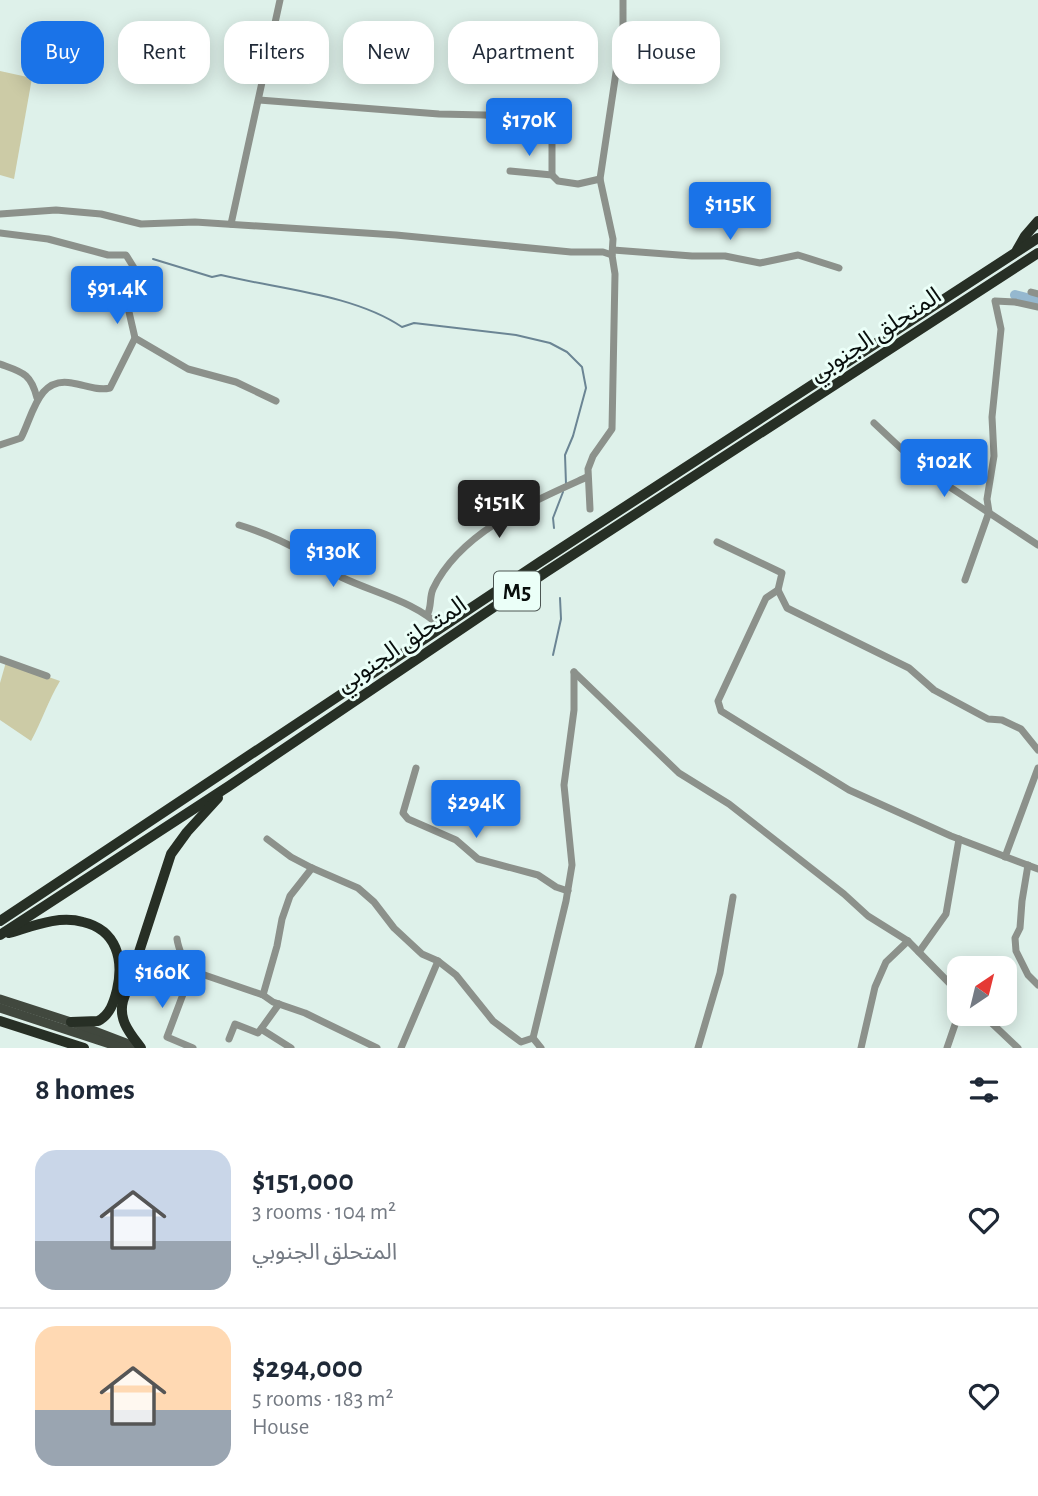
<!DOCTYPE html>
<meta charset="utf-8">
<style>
:root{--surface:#fff;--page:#f2f2f3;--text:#1f2937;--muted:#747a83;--line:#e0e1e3;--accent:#1a73e8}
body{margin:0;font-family:"Alegreya Sans","Noto Sans Arabic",sans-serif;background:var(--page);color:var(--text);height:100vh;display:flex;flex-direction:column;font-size:26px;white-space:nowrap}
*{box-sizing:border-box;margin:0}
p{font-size:23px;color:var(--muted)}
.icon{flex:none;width:38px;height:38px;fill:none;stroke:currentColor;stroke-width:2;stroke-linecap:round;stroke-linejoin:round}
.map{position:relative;height:1048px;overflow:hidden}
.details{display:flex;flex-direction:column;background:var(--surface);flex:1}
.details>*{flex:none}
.hud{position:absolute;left:21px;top:21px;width:998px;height:63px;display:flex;gap:14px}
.needle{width:46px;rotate:35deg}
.tools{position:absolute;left:947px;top:956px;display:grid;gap:14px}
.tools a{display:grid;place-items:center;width:70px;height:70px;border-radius:14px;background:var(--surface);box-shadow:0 4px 18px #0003;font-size:35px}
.price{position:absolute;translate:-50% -60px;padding:0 16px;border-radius:7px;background:var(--accent);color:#fff;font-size:23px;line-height:46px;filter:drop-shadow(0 2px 4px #0008)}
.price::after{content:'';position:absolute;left:50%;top:42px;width:21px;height:16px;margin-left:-10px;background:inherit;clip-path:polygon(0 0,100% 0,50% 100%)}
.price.selected{background:#222;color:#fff}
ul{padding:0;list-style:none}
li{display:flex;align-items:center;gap:21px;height:175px;padding:0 35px}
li+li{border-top:2px solid var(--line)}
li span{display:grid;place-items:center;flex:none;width:196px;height:140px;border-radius:21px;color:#555}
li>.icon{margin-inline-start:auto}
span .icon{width:84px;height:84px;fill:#fffc;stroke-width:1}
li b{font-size:30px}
h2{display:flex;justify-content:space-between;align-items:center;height:84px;padding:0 35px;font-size:30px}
.chip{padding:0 24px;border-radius:21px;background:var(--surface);box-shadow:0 4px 18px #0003;font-size:24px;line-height:63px}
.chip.selected{background:var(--accent);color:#fff}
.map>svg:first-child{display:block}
.green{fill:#cccba6}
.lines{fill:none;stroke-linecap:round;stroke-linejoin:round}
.stream{stroke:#6b8594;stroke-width:2}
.river{stroke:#95b8cf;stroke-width:10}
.minor{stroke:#8c918b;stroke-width:7}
.major{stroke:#41483e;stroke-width:9}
.highway{stroke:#272f25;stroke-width:10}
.labels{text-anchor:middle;stroke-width:6;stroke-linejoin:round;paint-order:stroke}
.shield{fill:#ebfff8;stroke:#4c5653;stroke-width:2}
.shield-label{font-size:23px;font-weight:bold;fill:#080e0c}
.street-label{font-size:24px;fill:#080e0c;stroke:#ebfff8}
</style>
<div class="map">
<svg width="1038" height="1048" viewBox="0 0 1038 1048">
<rect width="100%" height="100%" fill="#def1ea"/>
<g class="green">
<polygon points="0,71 32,78 14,179 0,175"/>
<path d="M6,662L60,681C48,701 42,721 31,741L0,720V683Z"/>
</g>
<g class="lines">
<g class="stream">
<path d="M153,259L212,277L221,275C278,289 353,294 402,327L414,323L516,335L550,343L567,352L582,367L586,388L573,436L565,455L566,484"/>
<polyline points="554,528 553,518 563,492"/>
<polyline points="553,655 561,619 560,598"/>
</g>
<polyline class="river" points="1015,295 1038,301"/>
<g class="minor">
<polyline points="259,100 439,114 485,115 527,122 552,132 552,175"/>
<polyline points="510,171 552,175 558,181 578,184 600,179"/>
<polyline points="0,214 56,210 101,214 141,224 195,222 396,235 571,252 603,252 612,255"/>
<polyline points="231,224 280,0"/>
<polyline points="0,233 48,239 108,255 126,255 136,271 136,289 129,312 135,338 188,369 236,382 276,401"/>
<polyline points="613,250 692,256 725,256 760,263 798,255 839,268"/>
<polyline points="1031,292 1038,294"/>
<path d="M0,364C22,372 31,373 37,398"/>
<polyline points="874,423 924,470 1038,545"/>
<path d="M0,445L21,438C33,415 38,376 72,383C85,385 97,391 110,388L135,338"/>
<polyline points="590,509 588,469 593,456 612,429 615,274 612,255 613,239 600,179 623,26 623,0"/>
<path d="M239,525C262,532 283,541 304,553C316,560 328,570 341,577C374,593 415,601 442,628"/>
<polyline points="717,542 782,573 778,590 787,608 909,668 934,690 988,719 1002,720 1021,729 1038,750"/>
<polyline points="965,580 989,512 987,499 994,456 992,417 1001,329 995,301 1015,302 1038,307"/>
<polyline points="778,590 766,598 718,701 721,711 849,790 951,836 1038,869"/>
<path d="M427,615C432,607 429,598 433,589C460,532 532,502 587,477"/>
<polyline points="0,659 47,676"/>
<polyline points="574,672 679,773 729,804 844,894 868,916 908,941 959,993"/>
<polyline points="416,768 403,813 408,819 456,840 478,859 538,875 556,887 568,891"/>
<polyline points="267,839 291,857 312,868 358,888 374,902 394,928 422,954 438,961 456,975 493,1021 521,1042 533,1038"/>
<polyline points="1005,857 1038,768"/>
<polyline points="1028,865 1022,901 1020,928 1015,938 1016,951 1028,975 1038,985"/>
<path d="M177,939C179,954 189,966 188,981L167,1037L193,1048"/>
<polyline points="919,952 946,914 959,839"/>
<polyline points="167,958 187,969 263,995 273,1002 305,1013 377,1048"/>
<polyline points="263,995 277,946 282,919 290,896 312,868"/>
<polyline points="279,1004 261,1029 291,1048"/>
<polyline points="981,1013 1018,1048"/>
<polyline points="229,1039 235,1024 258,1033 261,1029"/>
<polyline points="401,1048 438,961"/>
<polyline points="541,1048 533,1038 566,901 572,865 564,785 574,710 574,672"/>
<polyline points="698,1048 720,973 733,897"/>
<polyline points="861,1048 875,987 886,962 908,941"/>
<polyline points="947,1048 959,1013"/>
</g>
<g class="major">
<polyline points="0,999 71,1022 139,1048"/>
<polyline points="0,1008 122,1048"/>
</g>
<g class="highway">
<polyline points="1017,250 1025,236 1038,221"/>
<polyline points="0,921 540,562 1038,238"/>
<path d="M9,933C33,926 59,915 83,922C117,930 124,960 117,990C114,1002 110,1015 98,1021L71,1022"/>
<polyline points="0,935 229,786 546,572 1038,253"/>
<polyline points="0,1021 84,1048"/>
<path d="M141,1048C130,1033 118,1020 123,1001L171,854L187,832L218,798"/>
</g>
</g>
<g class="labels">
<rect class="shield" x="494" y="571.5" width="46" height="39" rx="5"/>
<g class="shield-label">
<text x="517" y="599">M5</text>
</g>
<g class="street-label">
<text transform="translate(875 334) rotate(-33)" y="8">المتحلق الجنوبي</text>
<text transform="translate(401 644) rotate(-34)" y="8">المتحلق الجنوبي</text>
</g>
</g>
</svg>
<div class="tools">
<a><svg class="needle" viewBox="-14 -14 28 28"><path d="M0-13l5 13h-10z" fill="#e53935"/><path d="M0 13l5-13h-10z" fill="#747a83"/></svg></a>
</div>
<b class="price" style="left:529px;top:158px">$170K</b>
<b class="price" style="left:730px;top:242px">$115K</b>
<b class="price" style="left:117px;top:326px">$91.4K</b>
<b class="price" style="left:944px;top:499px">$102K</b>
<b class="price selected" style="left:499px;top:540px">$151K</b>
<b class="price" style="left:333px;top:589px">$130K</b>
<b class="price" style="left:476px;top:840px">$294K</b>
<b class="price" style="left:162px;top:1010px">$160K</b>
<div class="hud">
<a class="chip selected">Buy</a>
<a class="chip">Rent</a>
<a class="chip">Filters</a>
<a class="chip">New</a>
<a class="chip">Apartment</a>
<a class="chip">House</a>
</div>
</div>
<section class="details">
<h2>8 homes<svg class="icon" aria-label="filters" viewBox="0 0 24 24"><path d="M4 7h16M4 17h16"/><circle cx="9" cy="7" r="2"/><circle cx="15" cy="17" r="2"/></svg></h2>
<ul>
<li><span style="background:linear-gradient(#c9d6e8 65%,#9aa5b1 0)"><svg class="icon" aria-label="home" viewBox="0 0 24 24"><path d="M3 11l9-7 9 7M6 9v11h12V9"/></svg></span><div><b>$151,000</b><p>3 rooms · 104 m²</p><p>المتحلق الجنوبي</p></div><svg class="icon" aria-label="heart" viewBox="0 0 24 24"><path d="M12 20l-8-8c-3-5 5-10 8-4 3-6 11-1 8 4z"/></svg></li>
<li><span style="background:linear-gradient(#ffd9b3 60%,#9aa5b1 0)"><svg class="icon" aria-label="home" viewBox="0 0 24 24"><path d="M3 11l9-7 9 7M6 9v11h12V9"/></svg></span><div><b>$294,000</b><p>5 rooms · 183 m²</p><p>House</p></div><svg class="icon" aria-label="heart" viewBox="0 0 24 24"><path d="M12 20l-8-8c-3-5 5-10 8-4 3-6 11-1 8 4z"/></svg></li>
</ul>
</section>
